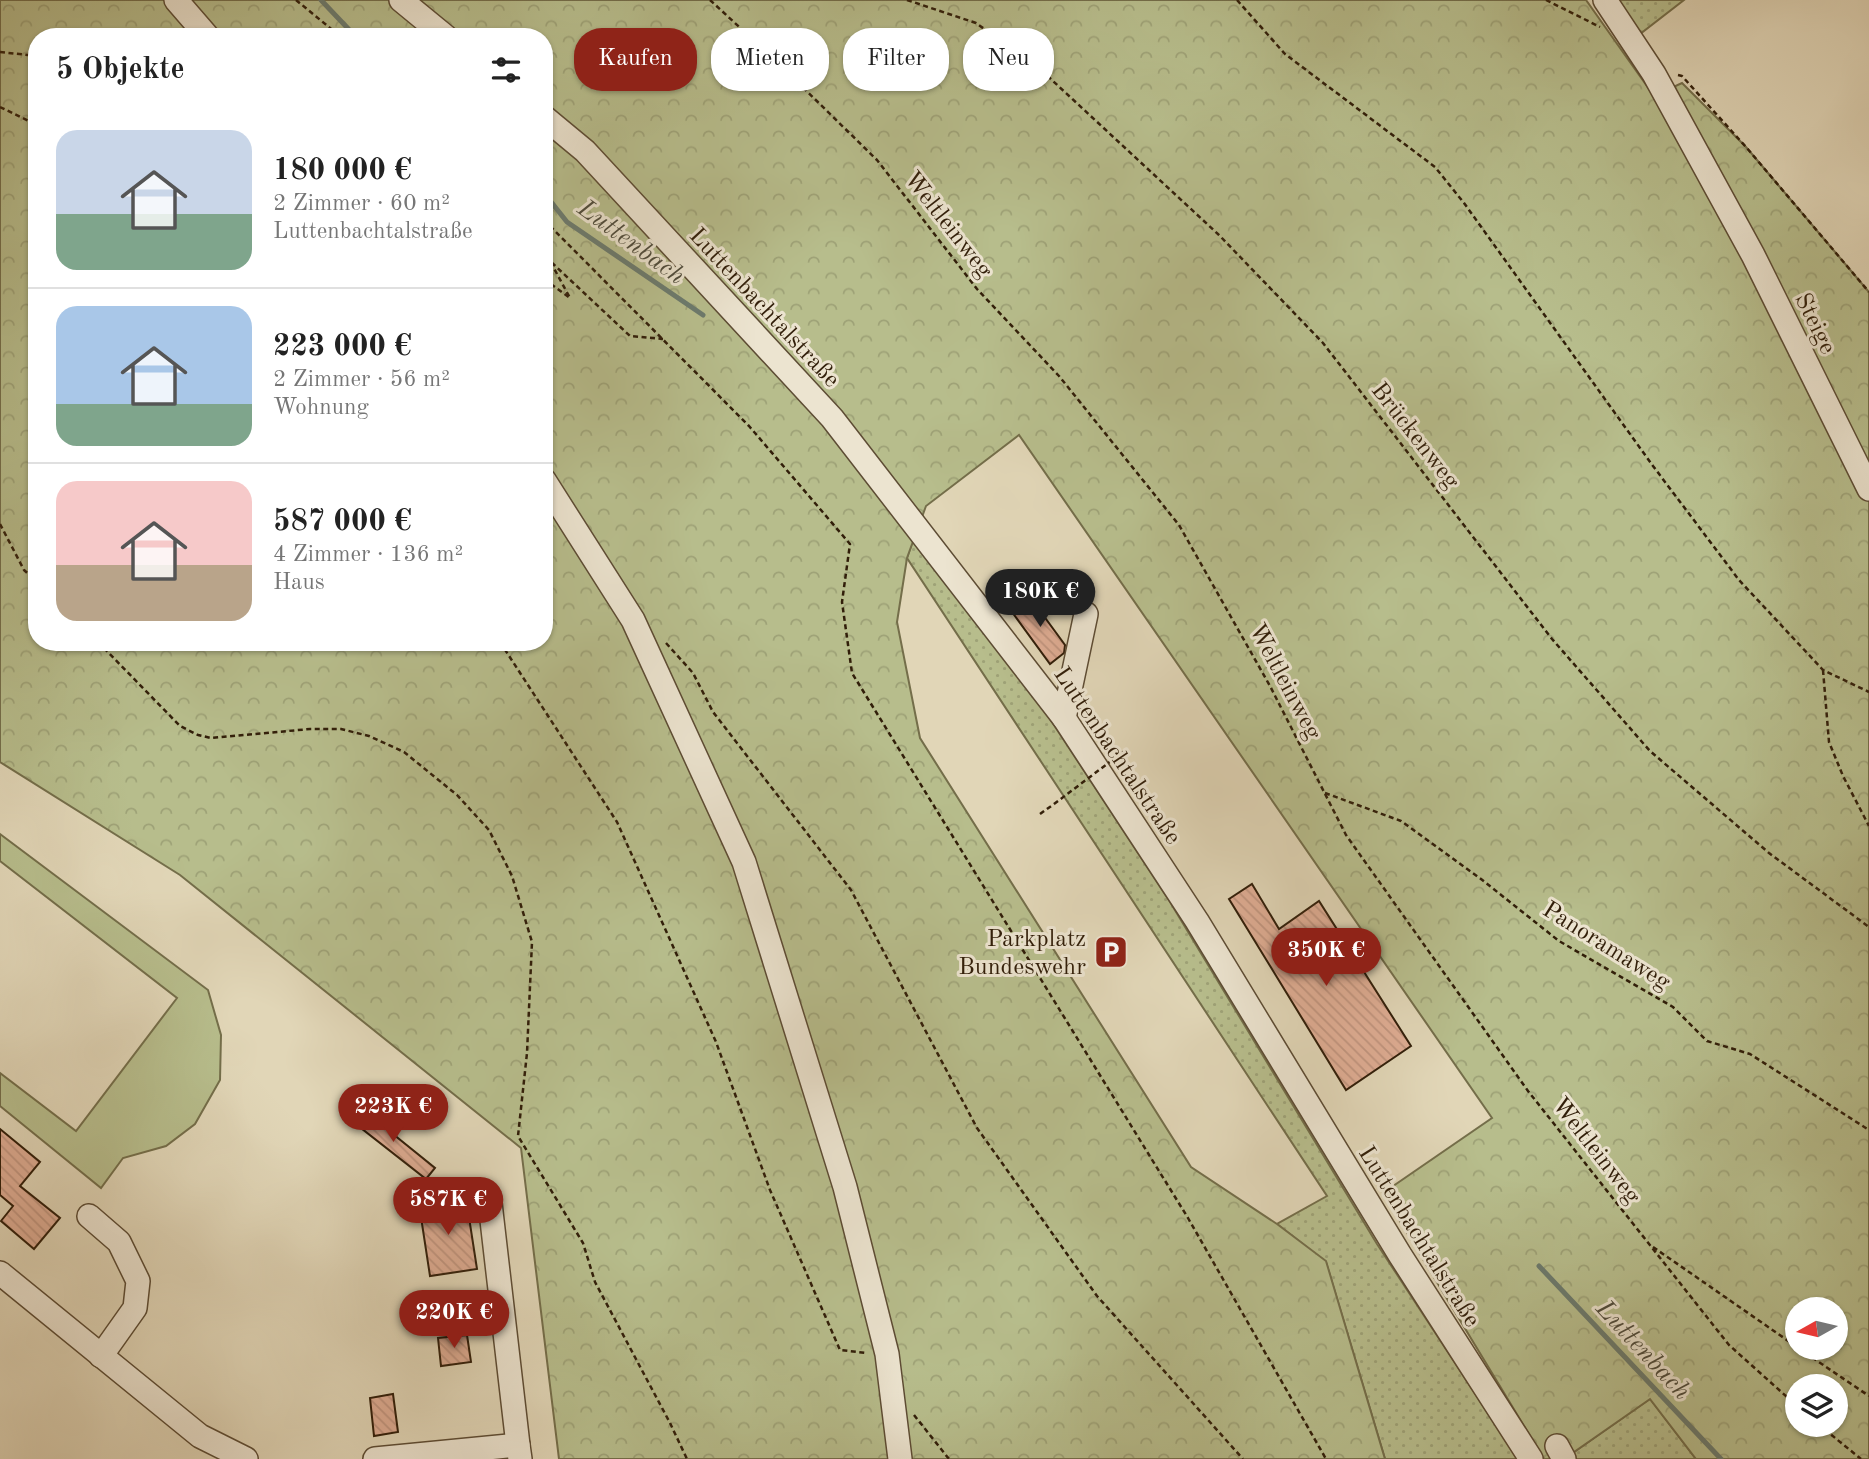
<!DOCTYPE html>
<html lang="de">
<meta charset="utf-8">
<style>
:root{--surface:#fff;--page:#f2f2f2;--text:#222;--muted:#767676;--line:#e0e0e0;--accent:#8f2418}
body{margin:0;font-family:"Old Standard TT",serif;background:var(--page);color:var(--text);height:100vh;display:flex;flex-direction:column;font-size:26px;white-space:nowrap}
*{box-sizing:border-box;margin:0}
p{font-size:23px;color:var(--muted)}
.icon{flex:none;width:38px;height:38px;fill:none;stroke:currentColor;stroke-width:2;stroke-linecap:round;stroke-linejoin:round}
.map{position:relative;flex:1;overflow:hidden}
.drawer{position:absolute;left:28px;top:28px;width:525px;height:623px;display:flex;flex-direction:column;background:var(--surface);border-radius:28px;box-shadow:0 2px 5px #0004}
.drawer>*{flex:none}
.guide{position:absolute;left:574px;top:28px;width:665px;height:63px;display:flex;gap:14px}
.needle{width:46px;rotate:262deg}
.controls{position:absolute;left:1785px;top:1297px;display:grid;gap:14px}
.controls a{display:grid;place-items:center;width:63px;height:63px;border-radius:50%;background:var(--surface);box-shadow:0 2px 5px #0004;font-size:35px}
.price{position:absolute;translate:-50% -60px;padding:0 16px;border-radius:24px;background:var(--accent);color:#fff;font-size:23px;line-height:46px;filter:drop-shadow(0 2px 4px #0008)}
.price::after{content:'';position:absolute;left:50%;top:42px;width:21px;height:16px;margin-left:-10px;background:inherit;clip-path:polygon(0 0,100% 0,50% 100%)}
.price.on{background:#222;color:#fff}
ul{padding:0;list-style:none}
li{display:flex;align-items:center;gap:21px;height:175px;padding:0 28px}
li+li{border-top:2px solid var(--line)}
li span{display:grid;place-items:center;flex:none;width:196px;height:140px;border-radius:21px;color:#555}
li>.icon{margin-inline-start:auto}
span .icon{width:84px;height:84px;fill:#fffc;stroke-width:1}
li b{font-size:30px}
h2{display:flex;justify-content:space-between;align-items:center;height:84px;padding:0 28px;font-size:30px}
.pill{padding:0 24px;border-radius:28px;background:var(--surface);box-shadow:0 2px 5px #0004;font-size:24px;line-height:63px}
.pill.on{background:var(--accent);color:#fff}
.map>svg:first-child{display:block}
.grass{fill:url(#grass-dots);stroke:#746e4a;stroke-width:2}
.forest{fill:url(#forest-crowns);stroke:#746e4a;stroke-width:2;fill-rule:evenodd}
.garden{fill:#b7bd8c;stroke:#746e4a;stroke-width:2}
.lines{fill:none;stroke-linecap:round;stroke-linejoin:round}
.stream{stroke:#6c7b6e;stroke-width:5}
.building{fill:url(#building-back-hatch);stroke:#311e09;stroke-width:2}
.minor-casing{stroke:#5d4c34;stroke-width:26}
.path{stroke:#311e09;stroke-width:2.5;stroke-dasharray:5 3.5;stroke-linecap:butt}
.minor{stroke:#ece4d0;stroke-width:23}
.path-bridge{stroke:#311e09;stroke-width:2.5;stroke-dasharray:5 3.5;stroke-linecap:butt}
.labels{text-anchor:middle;stroke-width:6;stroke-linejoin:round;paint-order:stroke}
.street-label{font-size:24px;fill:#311e09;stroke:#ece4d0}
.poi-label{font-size:24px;fill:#311e09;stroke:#ece4d0;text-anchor:end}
.water-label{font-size:26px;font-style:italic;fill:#4f4c3c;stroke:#ece4d0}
</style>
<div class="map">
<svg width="1869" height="1459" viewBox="0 0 1869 1459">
<defs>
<pattern id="grass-dots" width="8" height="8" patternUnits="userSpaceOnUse" patternTransform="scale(1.75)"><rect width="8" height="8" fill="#b7bd8c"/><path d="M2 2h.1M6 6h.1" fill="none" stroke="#9ea277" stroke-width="1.8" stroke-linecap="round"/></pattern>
<pattern id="forest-crowns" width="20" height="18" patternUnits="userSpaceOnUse" patternTransform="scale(1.75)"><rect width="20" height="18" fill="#b7bd8c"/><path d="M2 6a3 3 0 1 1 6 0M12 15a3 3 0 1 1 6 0" fill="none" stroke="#9ea277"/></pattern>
<pattern id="building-back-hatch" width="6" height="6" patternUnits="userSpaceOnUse" patternTransform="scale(1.75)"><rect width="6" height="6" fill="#dfad94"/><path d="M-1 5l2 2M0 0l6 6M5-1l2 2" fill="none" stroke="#c0947e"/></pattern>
</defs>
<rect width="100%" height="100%" fill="#e1d6b7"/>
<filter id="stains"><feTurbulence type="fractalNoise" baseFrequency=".00286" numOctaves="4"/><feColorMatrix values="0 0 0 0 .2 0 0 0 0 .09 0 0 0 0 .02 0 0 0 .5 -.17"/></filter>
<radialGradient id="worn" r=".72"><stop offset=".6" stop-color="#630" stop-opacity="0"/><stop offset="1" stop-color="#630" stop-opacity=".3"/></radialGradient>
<g class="grass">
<polygon points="1613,0 1684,0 1640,34"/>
<polygon points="915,534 1014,664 1170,902 1377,1244 1518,1459 1385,1459 1326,1262 1277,1224 1327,1196 907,558"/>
<polygon points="1650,1399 1696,1459 1564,1459"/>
</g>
<path class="forest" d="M0,0H1586L1654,96L1682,83L1746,147L1869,292V1459H1696L1650,1399L1564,1459H1544L1383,1193L1492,1118L1019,435L926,506L907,558L897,622L920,738L1191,1167L1277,1224L1326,1261L1385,1459H559L521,1148L180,875L0,762ZM37,37H544V642H37ZM1797,1309H1836V1348H1797ZM1797,1386H1836V1424H1797Z"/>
<polygon class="garden" points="0,834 208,990 221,1035 220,1080 195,1124 166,1146 123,1158 101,1188 0,1106 0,1073 76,1131 177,998 0,861"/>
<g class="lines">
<g class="stream">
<polyline points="321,0 356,37"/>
<polyline points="544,193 567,222 703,315"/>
<polyline points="1539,1266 1721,1459"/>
</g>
</g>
<g class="building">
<polygon points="1034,593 1043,605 1038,608 1065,645 1064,653 1050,664 1012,612"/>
<polygon points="1252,884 1279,929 1319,901 1411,1046 1346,1090 1229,899"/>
<polygon points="362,1109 435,1168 426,1179 352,1121"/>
<polygon points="0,1129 40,1162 20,1186 60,1218 34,1249 1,1221 13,1206 0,1195"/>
<polygon points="466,1198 477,1269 430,1276 419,1204"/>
<polygon points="467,1335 471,1362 441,1366 438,1338"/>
<polygon points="393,1394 398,1432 374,1436 370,1398"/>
</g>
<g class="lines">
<defs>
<g id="minor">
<polyline points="176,0 208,37"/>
<polyline points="401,0 446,37"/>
<polyline points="1605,0 1654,74 1753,255 1869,489"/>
<polyline points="544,117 585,151 832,418 1064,718 1197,921 1400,1255 1531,1459"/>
<polyline points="544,480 633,620 744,862 845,1187 887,1354 900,1459"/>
<polyline points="1064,718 1086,614"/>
<polyline points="490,1203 518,1445"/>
<polyline points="89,1216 119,1242 138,1281 135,1308 101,1356"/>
<polyline points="0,1273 200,1436 246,1459"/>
<polyline points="1557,1446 1564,1459"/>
<polyline points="375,1459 518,1445 520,1459"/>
</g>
</defs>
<use href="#minor" class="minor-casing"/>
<g class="path">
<polyline points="296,0 341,37"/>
<polyline points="710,0 775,60 877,160 977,289 1059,376 1179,525 1270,686 1346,835 1528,1091 1729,1345 1797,1406"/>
<polyline points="907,0 976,23 1040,69 1219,235 1323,343 1552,639 1650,751 1769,853 1869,927"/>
<polyline points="1237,0 1285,54 1435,167 1464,203 1653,466 1739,580 1823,670 1869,692"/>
<polyline points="1546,0 1600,27"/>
<polyline points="0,52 37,56"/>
<polyline points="1678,75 1682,76 1746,147 1869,292"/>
<polyline points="0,107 37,125"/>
<polyline points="544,220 749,426 850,544 842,602 852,673 1188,1218 1326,1459"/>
<polyline points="544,279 570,298 550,261 630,336 663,339"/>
<polyline points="0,524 24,570 37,582"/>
<polyline points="98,642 180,726 198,735 211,738 310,729 341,729 369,736 404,752 457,795 489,830 512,876 532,942 527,1053 518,1136 583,1243 595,1282 670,1423 687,1459"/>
<polyline points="500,642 617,822 716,1042 770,1190 840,1350 867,1353"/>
<polyline points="666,643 693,673 713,712 851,890 977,1128 1097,1296 1243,1459"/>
<polyline points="1823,670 1829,742 1843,776 1869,826"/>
<polyline points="1325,793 1401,821 1481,879 1559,941 1673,1007 1707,1041 1750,1054 1869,1130"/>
<polyline points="1040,814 1054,804"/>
<polyline points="1653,1247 1797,1347"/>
<polyline points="1798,1348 1869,1396"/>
<polyline points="914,1415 949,1459"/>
<polyline points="1818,1424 1861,1459"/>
</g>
<use href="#minor" class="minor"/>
<polyline class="path-bridge" points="1054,804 1127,749"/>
</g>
<defs>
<symbol id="parking-square" viewBox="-11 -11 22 22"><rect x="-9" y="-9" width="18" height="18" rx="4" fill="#8f2418" stroke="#ece4d0"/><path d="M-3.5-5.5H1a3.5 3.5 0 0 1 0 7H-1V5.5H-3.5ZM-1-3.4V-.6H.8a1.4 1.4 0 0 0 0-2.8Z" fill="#fff"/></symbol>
</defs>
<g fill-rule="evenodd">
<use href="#parking-square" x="1092" y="933" width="38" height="38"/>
</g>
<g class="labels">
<g class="street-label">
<text transform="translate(949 224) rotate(52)" y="8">Weltleinweg</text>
<text transform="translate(765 307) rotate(47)" y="8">Luttenbachtalstraße</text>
<text transform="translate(1816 323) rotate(64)" y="8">Steige</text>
<text transform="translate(1416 435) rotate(52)" y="8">Brückenweg</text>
<text transform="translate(1286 681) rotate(62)" y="8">Weltleinweg</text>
<text transform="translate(1118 755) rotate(56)" y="8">Luttenbachtalstraße</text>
<text transform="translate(1607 945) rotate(32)" y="8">Panoramaweg</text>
<text transform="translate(1597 1150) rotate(52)" y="8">Weltleinweg</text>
<text transform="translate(1420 1236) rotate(58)" y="8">Luttenbachtalstraße</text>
</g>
<g class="poi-label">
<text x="1086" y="946">Parkplatz<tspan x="1086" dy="28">Bundeswehr</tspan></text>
</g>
<g class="water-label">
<text transform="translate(632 241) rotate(36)" y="9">Luttenbach</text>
<text transform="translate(1644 1349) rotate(47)" y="9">Luttenbach</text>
</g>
</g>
<rect width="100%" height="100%" filter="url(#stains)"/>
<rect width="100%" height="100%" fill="url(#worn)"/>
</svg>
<div class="controls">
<a><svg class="needle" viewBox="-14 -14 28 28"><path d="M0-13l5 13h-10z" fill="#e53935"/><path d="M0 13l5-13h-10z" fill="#767676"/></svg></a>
<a><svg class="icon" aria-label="layers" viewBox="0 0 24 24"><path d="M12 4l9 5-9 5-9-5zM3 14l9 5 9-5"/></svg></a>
</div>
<b class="price on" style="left:1040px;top:629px">180K €</b>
<b class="price" style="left:1326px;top:988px">350K €</b>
<b class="price" style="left:393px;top:1144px">223K €</b>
<b class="price" style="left:448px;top:1237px">587K €</b>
<b class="price" style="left:454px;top:1350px">220K €</b>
<div class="guide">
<a class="pill on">Kaufen</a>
<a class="pill">Mieten</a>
<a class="pill">Filter</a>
<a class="pill">Neu</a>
</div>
<section class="drawer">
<h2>5 Objekte<svg class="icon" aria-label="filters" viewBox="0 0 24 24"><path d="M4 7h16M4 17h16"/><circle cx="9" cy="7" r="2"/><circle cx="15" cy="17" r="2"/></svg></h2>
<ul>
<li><span style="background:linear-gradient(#c9d6e8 60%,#7fa58c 0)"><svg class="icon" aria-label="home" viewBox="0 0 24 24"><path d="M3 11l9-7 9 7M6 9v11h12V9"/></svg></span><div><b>180 000 €</b><p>2 Zimmer · 60 m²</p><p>Luttenbachtalstraße</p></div></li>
<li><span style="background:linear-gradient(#a9c7e8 70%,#7fa58c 0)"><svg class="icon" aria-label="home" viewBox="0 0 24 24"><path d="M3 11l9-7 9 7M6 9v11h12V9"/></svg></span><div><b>223 000 €</b><p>2 Zimmer · 56 m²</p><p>Wohnung</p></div></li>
<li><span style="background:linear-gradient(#f6c9c9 60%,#b9a48a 0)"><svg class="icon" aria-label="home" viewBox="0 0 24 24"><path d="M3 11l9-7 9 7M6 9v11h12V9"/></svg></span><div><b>587 000 €</b><p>4 Zimmer · 136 m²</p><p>Haus</p></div></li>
</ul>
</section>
</div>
